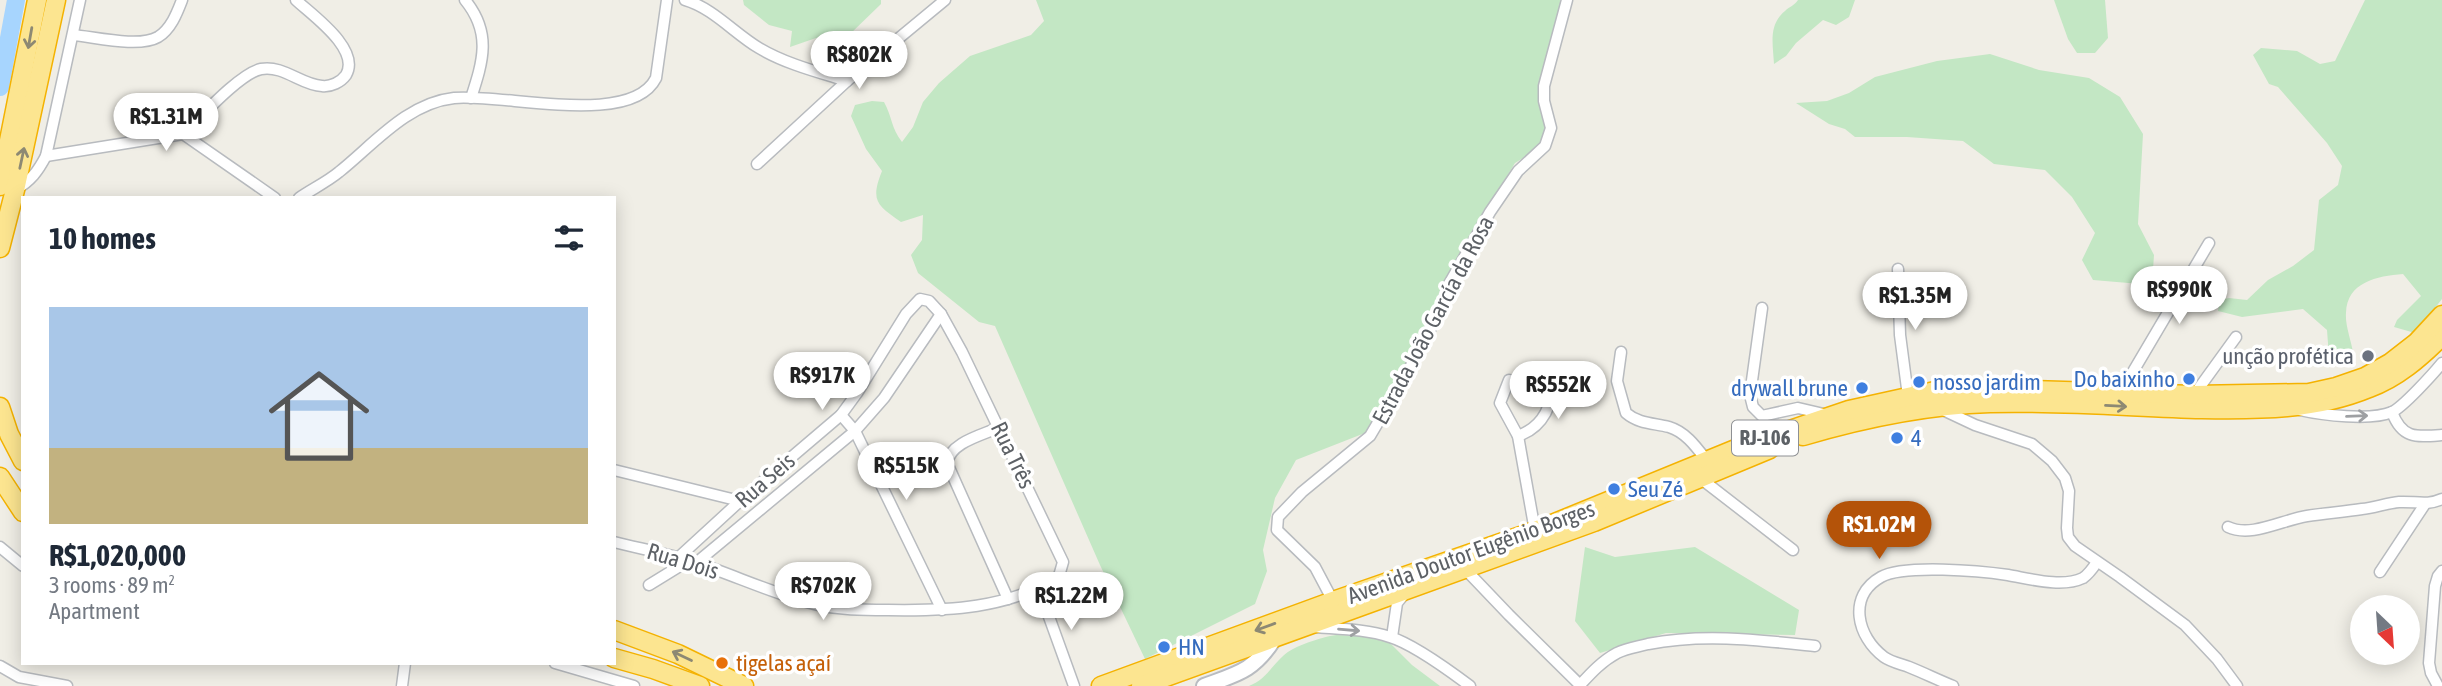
<!DOCTYPE html>
<meta charset="utf-8">
<style>
:root{--surface:#fff;--page:#f6f6f7;--text:#1f2937;--muted:#747a83;--line:#e0e1e3;--accent:#b45309}
body{margin:0;font-family:"Asap Condensed",sans-serif;background:var(--page);color:var(--text);height:100vh;display:flex;flex-direction:column;font-size:26px;white-space:nowrap}
*{box-sizing:border-box;margin:0}
p{font-size:23px;color:var(--muted)}
.icon{flex:none;width:38px;height:38px;fill:none;stroke:currentColor;stroke-width:2;stroke-linecap:round;stroke-linejoin:round}
.map{position:relative;flex:1;overflow:hidden}
.details{position:absolute;left:21px;top:196px;width:595px;height:469px;display:flex;flex-direction:column;background:var(--surface);border-radius:0px;box-shadow:0 4px 18px #0003}
.details>*{flex:none}
.needle{width:46px;rotate:155deg}
.controls{position:absolute;left:2350px;top:595px;display:grid;gap:14px}
.controls a{display:grid;place-items:center;width:70px;height:70px;border-radius:50%;background:var(--surface);box-shadow:0 4px 18px #0003;font-size:35px}
.price{position:absolute;translate:-50% -60px;padding:0 16px;border-radius:24px;background:#fff;color:#222;font-size:23px;line-height:46px;filter:drop-shadow(0 2px 4px #0008)}
.price::after{content:'';position:absolute;left:50%;top:42px;width:21px;height:16px;margin-left:-10px;background:inherit;clip-path:polygon(0 0,100% 0,50% 100%)}
.price.current{background:var(--accent);color:#fff}
ul{padding:0;list-style:none}
li{display:grid;align-content:center;gap:14px;height:371px;padding:0 28px}
li+li{border-top:2px solid var(--line)}
li span{display:grid;place-items:center;height:217px;border-radius:0px;color:#555}
li>.icon{margin-inline-start:auto}
span .icon{width:126px;height:126px;fill:#fffc;stroke-width:1}
li b{font-size:30px}
h2{display:flex;justify-content:space-between;align-items:center;height:84px;padding:0 28px;font-size:30px}
.map>svg:first-child{display:block}
.green{fill:#c3e7c4}
.lines{fill:none;stroke-linecap:round;stroke-linejoin:round}
.river{stroke:#a7d5fe;stroke-width:18}
.street-casing{stroke:#b8bbbf;stroke-width:13}
.secondary-casing{stroke:#b9bcc1;stroke-width:18}
.highway-casing{stroke:#f4b201;stroke-width:21}
.street{stroke:#fff;stroke-width:10}
.secondary{stroke:#fff;stroke-width:14}
.highway{stroke:#fce590;stroke-width:18}
.oneway{stroke:#8d8973}
.oneway2{stroke:#9ea0a3}
.worship-dot{fill:#6b7280;stroke:#fff;stroke-width:2.5}
.shop-dot{fill:#3f7fe0;stroke:#fff;stroke-width:2.5}
.food-dot{fill:#e8710a;stroke:#fff;stroke-width:2.5}
.labels{text-anchor:middle;stroke-width:7;stroke-linejoin:round;paint-order:stroke}
.shield{fill:#fff;stroke:#8e9094;stroke-width:2}
.shield-label{font-size:21px;font-weight:bold;fill:#5d6166}
.street-label{font-size:23px;fill:#5d6166;stroke:#fff}
.worship-label{font-size:23px;fill:#5b616d;stroke:#fff;text-anchor:end}
.shop-label{font-size:23px;fill:#366cbe;stroke:#fff;text-anchor:start}
.food-label{font-size:23px;fill:#c56008;stroke:#fff;text-anchor:start}
</style>
<div class="map">
<svg width="2442" height="686" viewBox="0 0 2442 686">
<rect width="100%" height="100%" fill="#f0eee6"/>
<g class="green">
<polygon points="743,0 881,0 881,4 848,36 816,38 790,47 792,31 769,25 744,5"/>
<path d="M1036,0H1560V15L1545,62L1541,106L1550,127L1538,149L1515,163L1468,241L1444,285L1412,357L1404,368L1375,422L1365,433L1296,460L1275,498L1263,550L1267,571L1255,604L1145,659L1100,565L995,326L979,322L918,273L911,255L922,240L923,215L901,222C877,205 870,201 882,171L866,149L851,116L855,105L872,101L884,102C892,116 891,128 902,142L913,127L923,102L939,83L970,56L1031,35L1044,21Z"/>
<path d="M1798,0H1855L1849,17L1836,25L1823,20L1796,43L1786,56L1774,64C1773,44 1768,25 1785,11C1790,6 1794,6 1798,0Z"/>
<polygon points="2054,0 2105,0 2108,38 2095,53 2077,53 2068,39"/>
<path d="M2365,0H2442V299L2415,333L2394,327L2397,320L2421,296L2403,274C2377,276 2347,282 2346,313C2345,325 2351,340 2353,352L2337,366L2329,357L2327,330L2303,309L2242,317L2218,311L2220,300L2229,298L2247,300L2268,280L2293,266L2314,250L2319,200L2338,185L2342,166L2327,143L2278,87L2269,84L2253,55L2261,48L2297,51L2320,64L2335,61Z"/>
<polygon points="1990,54 2039,70 2089,78 2120,97 2143,134 2138,224 2154,255 2152,285 2093,280 2082,260 2095,233 2072,197 2045,170 1994,164 1963,141 1907,137 1855,137 1845,129 1829,124 1796,103 1827,101 1849,93 1875,77 1937,61"/>
<polygon points="1585,547 1615,557 1695,547 1799,610 1795,635 1666,633 1600,653 1575,621"/>
<path d="M1336,635L1364,636L1390,643L1412,665L1440,686H1249C1265,680 1271,667 1283,656C1293,646 1322,637 1336,635Z"/>
</g>
<g class="lines">
<polyline class="river" points="0,87 16,0"/>
<defs>
<g id="street">
<path d="M465,0C492,33 483,61 471,98"/>
<path d="M685,0C713,8 735,34 759,48C786,64 818,72 847,81"/>
<path d="M73,35C95,37 139,48 158,37C171,29 177,13 182,0"/>
<path d="M183,134C199,119 240,73 261,69C284,65 301,85 322,86C331,87 341,82 346,75C361,49 312,15 296,0"/>
<polyline points="46,156 183,134 275,198"/>
<polyline points="757,164 847,81 945,0"/>
<path d="M15,190C31,181 38,171 46,156L80,0"/>
<path d="M299,198C312,189 327,182 339,172C373,145 407,103 454,98C503,93 631,128 656,78L667,0"/>
<polyline points="1898,269 1900,335 1908,396"/>
<polyline points="1762,308 1750,395 1753,407 1762,416 1798,408 1828,415"/>
<path d="M1621,352L1617,381L1626,413C1639,424 1653,423 1669,427C1686,432 1697,448 1707,461"/>
<polyline points="1509,380 1500,403 1518,436 1535,531"/>
<polyline points="2121,392 2209,243"/>
<polyline points="2194,395 2236,337"/>
<polyline points="1941,409 1975,425 2032,444 2052,461 2065,478 2069,491 2067,528 2068,537 2075,546 2120,577 2185,625 2217,659 2237,686"/>
<path d="M2300,410C2322,415 2371,421 2392,412C2403,407 2433,374 2442,363"/>
<path d="M2392,412C2402,439 2416,437 2442,435"/>
<polyline points="841,415 855,431 942,610"/>
<path d="M1000,427C983,435 950,442 947,463L1008,599"/>
<path d="M1518,436C1548,425 1551,401 1557,373"/>
<polyline points="614,470 740,501"/>
<polyline points="1700,478 1793,550"/>
<path d="M2228,527C2251,538 2282,520 2307,516C2325,513 2343,512 2362,509C2374,508 2387,503 2399,502C2415,501 2427,506 2442,499"/>
<path d="M614,542C642,549 670,554 697,563C736,576 774,594 814,604C838,610 863,610 888,610C947,611 1009,609 1059,576L1063,562L962,352L941,314L929,301L920,299L906,314L857,393L841,415L740,501L679,557"/>
<polyline points="0,547 23,566"/>
<polyline points="696,563 855,431 884,398 941,314"/>
<polyline points="1466,570 1509,615 1581,686"/>
<polyline points="2380,572 2425,504"/>
<polyline points="649,585 688,561"/>
<polyline points="1039,589 1074,686"/>
<polyline points="1333,601 1315,567 1277,530 1278,517 1302,492 1370,436 1406,375 1440,311 1449,284 1490,212 1518,171 1545,146 1551,128 1544,101 1544,86 1567,0"/>
<path d="M1314,627C1339,629 1366,629 1390,637C1413,644 1450,671 1470,686"/>
<polyline points="1392,637 1397,603 1406,592"/>
<polyline points="555,663 634,686"/>
<polyline points="0,666 19,677 67,686"/>
<path d="M1580,685C1591,673 1602,661 1617,653C1627,648 1637,647 1648,644C1704,633 1759,640 1815,646"/>
<polyline points="402,686 405,663"/>
<path d="M1953,686C1938,680 1924,673 1909,667C1901,664 1891,662 1884,657C1857,637 1847,596 1881,577C1904,564 1981,571 2008,575C2031,579 2062,588 2083,578C2089,574 2093,568 2097,562"/>
<polyline points="2438,686 2431,673 2429,663 2435,586 2438,576 2442,571"/>
</g>
<path id="secondary" d="M1204,686C1237,674 1254,671 1274,639"/>
<g id="highway">
<polyline points="0,186 37,0"/>
<polyline points="0,248 15,190 56,0"/>
<polyline points="0,407 9,434 23,461"/>
<path d="M1803,436C1864,418 1926,405 1990,403C2061,401 2132,407 2202,409C2259,410 2316,410 2369,388C2397,378 2421,357 2442,336"/>
<polyline points="0,477 23,512"/>
<polyline points="614,630 678,654 744,686"/>
<polyline points="614,658 653,669 700,686"/>
<polyline points="1101,686 1333,601 1535,531 1743,446 1849,410 1935,391 2000,389 2194,395 2309,393 2336,387 2365,377 2390,363 2417,342 2442,315"/>
<polyline points="1141,686 1594,522 1770,449"/>
</g>
</defs>
<use href="#street" class="street-casing"/>
<use href="#secondary" class="secondary-casing"/>
<use href="#highway" class="highway-casing"/>
<use href="#street" class="street"/>
<use href="#secondary" class="secondary"/>
<use href="#highway" class="highway"/>
</g>
<defs><path id="oneway-shaft" d="M-6 0H5M1.5-3L5.5 0L1.5 3" fill="none" stroke-width="1.6" stroke-linecap="round" stroke-linejoin="round" transform="scale(1.75)"/></defs>
<g class="oneway">
<use href="#oneway-shaft" transform="translate(30 38) rotate(100)"/>
<use href="#oneway-shaft" transform="translate(22 158) rotate(-78)"/>
<use href="#oneway-shaft" transform="translate(2116 406) rotate(3)"/>
<use href="#oneway-shaft" transform="translate(1265 627) rotate(160)"/>
<use href="#oneway-shaft" transform="translate(682 656) rotate(-155)"/>
</g>
<g class="oneway2">
<use href="#oneway-shaft" transform="translate(2357 416) rotate(-2)"/>
<use href="#oneway-shaft" transform="translate(1349 630) rotate(5)"/>
</g>
<circle class="worship-dot" cx="2368" cy="356" r="7"/>
<g class="shop-dot">
<circle cx="2189" cy="379" r="7"/>
<circle cx="1919" cy="382" r="7"/>
<circle cx="1862" cy="388" r="7"/>
<circle cx="1897" cy="438" r="7"/>
<circle cx="1614" cy="489" r="7"/>
<circle cx="1164" cy="647" r="7"/>
</g>
<circle class="food-dot" cx="722" cy="663" r="7"/>
<g class="labels">
<rect class="shield" x="1732" y="420.5" width="66" height="35" rx="5"/>
<g class="shield-label">
<text x="1765" y="445">RJ-106</text>
</g>
<g class="street-label">
<text transform="translate(1433 320) rotate(-62)" y="8">Estrada João García da Rosa</text>
<text transform="translate(1013 455) rotate(64)" y="8">Rua Três</text>
<text transform="translate(765 480) rotate(-41)" y="8">Rua Seis</text>
<text transform="translate(1471 552) rotate(-20)" y="8">Avenida Doutor Eugênio Borges</text>
<text transform="translate(683 561) rotate(17)" y="8">Rua Dois</text>
</g>
<g class="worship-label">
<text x="2354" y="364">unção profética</text>
</g>
<g class="shop-label">
<text x="2175" y="387" text-anchor="end">Do baixinho</text>
<text x="1933" y="390">nosso jardim</text>
<text x="1848" y="396" text-anchor="end">drywall brune</text>
<text x="1911" y="446">4</text>
<text x="1628" y="497">Seu Zé</text>
<text x="1178" y="655">HN</text>
</g>
<g class="food-label">
<text x="736" y="671">tigelas açaí</text>
</g>
</g>
</svg>
<div class="controls">
<a><svg class="needle" viewBox="-14 -14 28 28"><path d="M0-13l5 13h-10z" fill="#e53935"/><path d="M0 13l5-13h-10z" fill="#747a83"/></svg></a>
</div>
<b class="price" style="left:859px;top:91px">R$802K</b>
<b class="price" style="left:166px;top:153px">R$1.31M</b>
<b class="price" style="left:2179px;top:326px">R$990K</b>
<b class="price" style="left:1915px;top:332px">R$1.35M</b>
<b class="price" style="left:822px;top:412px">R$917K</b>
<b class="price" style="left:1558px;top:421px">R$552K</b>
<b class="price" style="left:906px;top:502px">R$515K</b>
<b class="price current" style="left:1879px;top:561px">R$1.02M</b>
<b class="price" style="left:823px;top:622px">R$702K</b>
<b class="price" style="left:1071px;top:632px">R$1.22M</b>
<section class="details">
<h2>10 homes<svg class="icon" aria-label="filters" viewBox="0 0 24 24"><path d="M4 7h16M4 17h16"/><circle cx="9" cy="7" r="2"/><circle cx="15" cy="17" r="2"/></svg></h2>
<ul>
<li><span style="background:linear-gradient(#a9c7e8 65%,#c2b280 0)"><svg class="icon" aria-label="home" viewBox="0 0 24 24"><path d="M3 11l9-7 9 7M6 9v11h12V9"/></svg></span><div><b>R$1,020,000</b><p>3 rooms · 89 m²</p><p>Apartment</p></div></li>
</ul>
</section>
</div>
